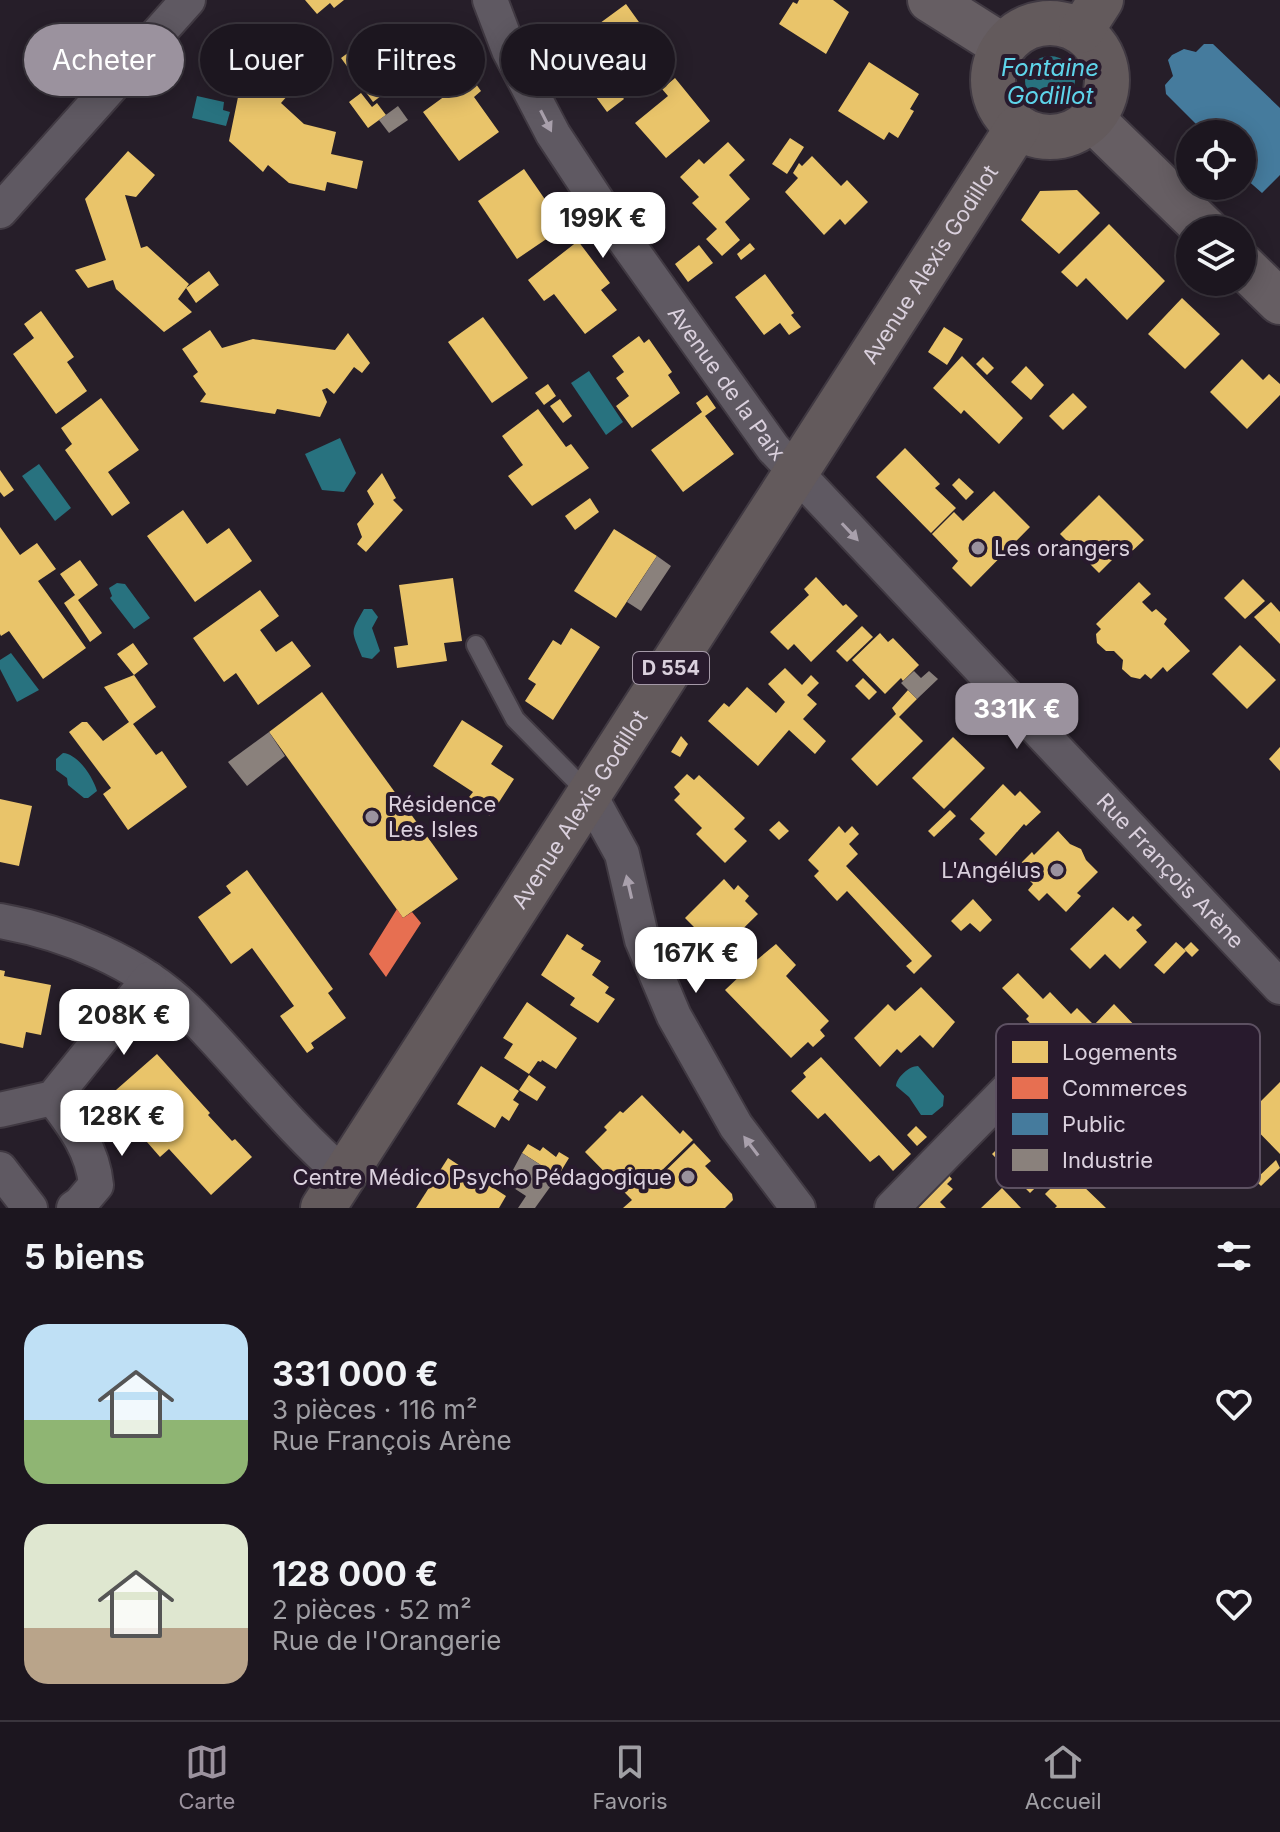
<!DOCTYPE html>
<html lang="fr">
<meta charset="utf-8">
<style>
:root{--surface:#1c161f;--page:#29232c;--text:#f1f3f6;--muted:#a09fa4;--line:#3a353d;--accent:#9b929e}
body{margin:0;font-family:Inter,sans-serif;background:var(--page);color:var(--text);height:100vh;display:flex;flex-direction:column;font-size:30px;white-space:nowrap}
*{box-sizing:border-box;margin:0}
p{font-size:26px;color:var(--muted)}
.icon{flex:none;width:44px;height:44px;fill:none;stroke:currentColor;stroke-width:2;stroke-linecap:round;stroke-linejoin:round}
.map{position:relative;height:1208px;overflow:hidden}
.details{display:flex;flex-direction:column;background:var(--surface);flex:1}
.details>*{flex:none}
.guide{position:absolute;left:24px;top:24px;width:800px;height:72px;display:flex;gap:16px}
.tools{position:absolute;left:1176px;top:120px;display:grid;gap:16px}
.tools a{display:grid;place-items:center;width:80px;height:80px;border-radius:50%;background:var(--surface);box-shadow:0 4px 20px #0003,0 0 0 2px var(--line);font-size:40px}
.price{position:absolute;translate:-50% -68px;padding:0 18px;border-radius:16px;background:#fff;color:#222;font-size:26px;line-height:52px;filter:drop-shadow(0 2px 4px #0008)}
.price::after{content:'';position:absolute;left:50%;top:48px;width:24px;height:18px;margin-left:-12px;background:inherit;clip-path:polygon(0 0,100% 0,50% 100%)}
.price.on{background:var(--accent);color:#fff}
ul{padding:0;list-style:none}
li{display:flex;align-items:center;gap:24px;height:200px;padding:0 24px}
li span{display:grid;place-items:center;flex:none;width:224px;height:160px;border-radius:24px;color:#555}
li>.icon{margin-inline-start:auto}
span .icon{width:96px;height:96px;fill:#fffc;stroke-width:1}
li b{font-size:34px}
h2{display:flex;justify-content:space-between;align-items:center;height:96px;padding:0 24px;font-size:34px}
.chip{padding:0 28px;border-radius:36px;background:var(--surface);box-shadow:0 4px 20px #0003,0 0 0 2px var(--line);font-size:28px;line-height:72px}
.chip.on{background:var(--accent);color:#fff}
.tab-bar{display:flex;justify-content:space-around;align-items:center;height:112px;border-top:2px solid var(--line);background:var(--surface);font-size:22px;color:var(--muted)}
.tab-bar a{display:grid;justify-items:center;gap:4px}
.tab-bar .on{color:var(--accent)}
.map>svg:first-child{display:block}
.water{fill:#28727f}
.homes{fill:#e9c46a}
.shops{fill:#e76f51}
.public{fill:#457b9d}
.industry{fill:#8a817c}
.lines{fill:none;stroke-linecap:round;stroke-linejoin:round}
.lane-casing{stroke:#403942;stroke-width:22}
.street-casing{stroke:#403942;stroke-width:38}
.secondary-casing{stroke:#403942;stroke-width:48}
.primary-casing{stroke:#403942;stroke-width:48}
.lane{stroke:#5f5962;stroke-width:18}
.street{stroke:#5f5962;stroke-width:34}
.secondary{stroke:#665e63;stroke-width:44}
.primary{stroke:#635a5c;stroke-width:44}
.oneway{fill:#a9a0ac}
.poi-dot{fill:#9b929e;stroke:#281a2d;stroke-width:3}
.labels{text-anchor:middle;stroke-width:8;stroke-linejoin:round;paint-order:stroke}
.shield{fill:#281a2d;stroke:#a599a8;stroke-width:2}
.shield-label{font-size:20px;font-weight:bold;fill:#dad0dd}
.street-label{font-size:22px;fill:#dad0dd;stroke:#281a2d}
.poi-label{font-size:22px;fill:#dad0dd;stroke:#281a2d;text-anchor:start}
.water-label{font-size:24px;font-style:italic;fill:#5ed4ea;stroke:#281a2d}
.key{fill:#281a2d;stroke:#5d5162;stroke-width:2}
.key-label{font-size:22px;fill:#dad0dd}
</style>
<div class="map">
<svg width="1280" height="1208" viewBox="0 0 1280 1208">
<rect width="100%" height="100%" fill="#261e29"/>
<g class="water">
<circle cx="1050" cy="81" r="25"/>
<polygon points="197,96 224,102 223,110 230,112 226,126 192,118"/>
<polygon points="589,371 623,422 606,435 571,383"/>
<polygon points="340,438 356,473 344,492 322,490 305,454"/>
<polygon points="39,464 71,508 55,521 22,476"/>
<polygon points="117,583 125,584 150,618 134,629 110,598 112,596 109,588"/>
<path d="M364,609H372L378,617L372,628L380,651L372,659L362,657C351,629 350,634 364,609Z"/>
<polygon points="11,653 39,690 17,702 0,669 0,660"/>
<path d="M63,753C78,754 93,777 97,791L88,798H84L68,785L67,778L56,770V759Z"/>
<path d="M918,1066L944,1096L943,1106L932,1115H921L909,1097L896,1086C897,1077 909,1066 918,1066Z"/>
</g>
<g class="homes">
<polygon points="305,0 344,0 334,8 330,3 317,14"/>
<polygon points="799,0 833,0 849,12 826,54 779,24 793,2 797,4"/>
<polygon points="626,4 659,50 613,85 624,99 607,112 596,97 601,94 566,48"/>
<polygon points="390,22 404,40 409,37 426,62 373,102 341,58"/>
<polygon points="246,58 288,95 281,103 304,124 336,132 331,154 363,161 357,189 327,182 325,191 289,183 268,165 263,172 229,141"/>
<polygon points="869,62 919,94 910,109 914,111 898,138 889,132 884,140 838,111"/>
<polygon points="471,77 481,91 474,97 499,132 459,161 423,112"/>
<polygon points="675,78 710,121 666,158 635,123 668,96 662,89"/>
<polygon points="361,93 372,107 377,103 386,115 368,128 349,102"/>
<polygon points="790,138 804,147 787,174 772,164"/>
<polygon points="728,142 745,160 729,175 750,199 725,222 740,240 722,256 706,239 717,229 692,203 699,197 680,177 699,159 704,164"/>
<polygon points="128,151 155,175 136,197 125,195 141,248 147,246 189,284 186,288 209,271 219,285 196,303 186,288 178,299 192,312 164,332 116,289 113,280 88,288 75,270 106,260 85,199"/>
<polygon points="812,156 841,186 847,180 868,202 845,225 840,219 824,235 785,192 798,178 793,173 799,163 802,166"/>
<polygon points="524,169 564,227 517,259 478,201"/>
<polygon points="1077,190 1100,213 1059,254 1021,220 1040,191"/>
<polygon points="1109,224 1165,281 1127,320 1086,278 1077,287 1061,272"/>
<polygon points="578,241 610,283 601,290 617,310 585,334 554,294 544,301 528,280"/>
<polygon points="750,243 755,249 741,260 737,254"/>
<polygon points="699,245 713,263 688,282 675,264"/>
<polygon points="765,274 794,313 791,315 801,327 789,335 780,323 764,335 735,297"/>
<polygon points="1182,298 1220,334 1185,369 1148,334"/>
<polygon points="41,311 74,357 67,362 87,391 56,414 13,354 34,338 24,324"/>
<polygon points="483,317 528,378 492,403 448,342"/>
<polygon points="944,327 963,339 947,365 928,352"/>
<polygon points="210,330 222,348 253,339 335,350 348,333 370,363 362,373 354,367 334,394 327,388 322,390 327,402 320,417 277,409 275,414 200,402 206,394 193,376 198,372 182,349"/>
<polygon points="639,336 644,343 649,339 672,372 668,375 680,393 632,428 616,406 629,396 616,378 624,372 612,356"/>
<polygon points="962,356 1023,418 999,444 964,410 961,414 933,388"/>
<polygon points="983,357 994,368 987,375 976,364"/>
<polygon points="1242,359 1263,380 1269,374 1280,384 1280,395 1247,429 1210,392"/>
<polygon points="1026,366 1044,385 1031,400 1011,382"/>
<polygon points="548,384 556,396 544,405 535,393"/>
<polygon points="1073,393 1087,407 1063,430 1049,416"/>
<polygon points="707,395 716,408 705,416 734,454 683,492 651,450 702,412 696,403"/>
<polygon points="101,398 139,450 108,472 130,503 112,516 65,450 72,444 61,428"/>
<polygon points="560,399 572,416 563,423 550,406"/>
<polygon points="538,409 566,447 571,444 589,468 532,506 508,476 523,465 502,436"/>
<polygon points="905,448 940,484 935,488 956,508 931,533 876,477"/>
<polygon points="0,470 14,490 4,497 0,492"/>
<polygon points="382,473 396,498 393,500 403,510 366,552 357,544 362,537 357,524 374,504 367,491"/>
<polygon points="959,478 974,492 966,500 952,485"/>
<polygon points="994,491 1030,527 971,587 952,568 958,561 932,534 954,512 963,521"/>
<polygon points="1099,495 1144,540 1129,554 1123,549 1099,573 1060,534"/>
<polygon points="590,498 599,512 575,530 565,516"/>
<polygon points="183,510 207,544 229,528 252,561 195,602 147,536"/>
<polygon points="0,527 20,555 37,543 56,569 38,581 86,648 43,679 9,631 1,636 0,634"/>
<polygon points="614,529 657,556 616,618 574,591"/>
<polygon points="80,560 98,585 78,600 102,633 90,642 64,603 75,595 60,574"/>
<polygon points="816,577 843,606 846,604 858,616 811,662 794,644 788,650 770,632 809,595 804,589"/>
<polygon points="453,578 462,641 444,643 447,661 397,668 394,647 408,645 399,585"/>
<polygon points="1243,579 1265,601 1245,619 1224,598"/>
<polygon points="1139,582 1151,594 1142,602 1152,612 1156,609 1167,619 1164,624 1190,651 1167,672 1163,667 1151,679 1145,674 1140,679 1131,677 1122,669 1123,660 1114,651 1106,651 1097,643 1096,634 1101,629 1096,624"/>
<polygon points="260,590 279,616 260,630 276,652 292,641 311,666 258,705 236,673 224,682 193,638"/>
<polygon points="1271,602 1280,612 1280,644 1254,617"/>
<polygon points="862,626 873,637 847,662 836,651"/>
<polygon points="571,628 600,647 553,720 525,701 536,684 528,679 553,640 561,645"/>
<polygon points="880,633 888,642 893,638 919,665 903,681 901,678 885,694 852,660"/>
<polygon points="133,643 148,664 134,675 156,707 133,724 156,755 162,751 187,787 128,830 103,794 111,788 69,732 82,722 87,722 103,741 129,722 104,687 134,675 117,654"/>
<polygon points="1240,645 1276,680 1247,709 1212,674"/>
<polygon points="785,668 802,685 811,675 819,683 807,695 817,704 803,719 826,741 815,754 789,730 758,766 708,721 724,703 729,707 747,687 776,713 785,702 768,684"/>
<polygon points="863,678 877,692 869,700 855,686"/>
<polygon points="908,690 917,699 899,717 923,741 877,786 851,759 896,714 892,708"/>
<polygon points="322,692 458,879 403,918 269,732"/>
<polygon points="462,720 503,746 491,764 514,779 490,816 466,801 473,792 433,766"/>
<polygon points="681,736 688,744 680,757 671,752"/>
<polygon points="953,737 985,768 944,809 912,778"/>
<polygon points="1280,747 1280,771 1269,759"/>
<polygon points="687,774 694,780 699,775 745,818 734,829 747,841 725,863 696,834 702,828 674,800 680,794 674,787"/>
<polygon points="1003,784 1015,796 1020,791 1041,812 1026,826 1024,824 996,856 979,839 985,833 970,819"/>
<polygon points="0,799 32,806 19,866 0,862"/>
<polygon points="950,810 956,816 934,837 928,831"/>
<polygon points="779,821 789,831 779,840 769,830"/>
<polygon points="839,826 845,833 852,826 859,834 849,844 858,854 846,866 932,956 914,974 906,966 912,961 847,891 837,901 814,876 819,871 808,860"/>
<polygon points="1058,831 1070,844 1081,849 1086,860 1098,872 1077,893 1081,896 1066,912 1047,893 1039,901 1028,890 1033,884 1017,867 1032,852 1034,855"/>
<polygon points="247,870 333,989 328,993 346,1018 311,1043 314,1048 307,1053 280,1016 294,1006 252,948 231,964 198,917 231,893 226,886"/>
<polygon points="724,879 734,890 738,885 749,896 745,901 758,914 714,957 693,935 697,930 685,918"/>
<polygon points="973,899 992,920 980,932 970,923 961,931 951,921"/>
<polygon points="1113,907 1128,921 1133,916 1142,925 1136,930 1147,942 1120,969 1105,954 1090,969 1070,949"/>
<polygon points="567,934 584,945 581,949 601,961 592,975 609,987 605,993 615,999 598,1023 570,1005 575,998 541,975"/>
<polygon points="1176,942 1186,951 1164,974 1154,965"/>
<polygon points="1191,942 1199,950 1192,957 1184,949"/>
<polygon points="776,944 796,965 786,976 829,1021 820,1030 825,1036 813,1047 808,1042 791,1058 725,990 742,974 736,969 748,957 753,963"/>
<polygon points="0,970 5,971 4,976 51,985 41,1035 26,1032 23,1048 0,1043"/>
<polygon points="1018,973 1043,999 1050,992 1071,1014 1077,1008 1094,1025 1114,1004 1141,1032 1149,1034 1151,1042 1163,1054 1128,1088 1120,1088 1107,1075 1108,1068 1080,1038 1078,1041 1075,1037 1055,1056 1043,1044 1037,1049 1028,1040 1037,1031 1026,1019 1029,1016 1002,988"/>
<polygon points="921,987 955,1022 933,1048 920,1035 901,1053 897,1049 880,1067 854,1038 888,1004 895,1011"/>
<polygon points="527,1002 577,1038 556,1069 542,1060 541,1062 538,1061 529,1074 504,1058 513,1044 503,1038"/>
<polygon points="157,1054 210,1113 208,1115 232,1141 235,1139 252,1157 211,1195 169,1149 160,1157 108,1097"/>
<polygon points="821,1057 911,1154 893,1171 879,1155 870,1162 825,1113 818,1119 791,1091 806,1077 803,1073"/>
<polygon points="481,1066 519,1091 513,1100 519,1104 509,1121 502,1116 495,1128 457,1104"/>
<polygon points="529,1075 546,1087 537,1101 519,1090"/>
<polygon points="1280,1082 1280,1154 1241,1114 1215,1141 1208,1134 1249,1092 1260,1102"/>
<polygon points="642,1095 680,1134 683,1130 693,1140 652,1180 654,1182 694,1143 711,1161 705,1166 732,1194 733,1200 725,1208 623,1208 632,1200 585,1152 607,1130 604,1127 620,1111 623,1113"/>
<polygon points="1036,1111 1045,1122 1051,1116 1079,1145 1030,1193 992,1154"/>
<polygon points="916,1126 927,1137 917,1146 907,1135"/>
<polygon points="528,1144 540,1151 543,1147 556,1157 559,1152 569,1158 558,1176 522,1153"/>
<polygon points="448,1158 506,1196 499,1208 416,1208"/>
<polygon points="1276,1160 1280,1168 1261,1186 1255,1180"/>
<polygon points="944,1170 952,1179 947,1184 953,1189 940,1202 946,1208 910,1208"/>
<polygon points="1068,1171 1080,1183 1106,1208 1055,1208 1057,1206 1045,1194"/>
<polygon points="1002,1188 1021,1208 981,1208"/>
</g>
<polygon class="shops" points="397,909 403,918 412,912 421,923 386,977 369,954"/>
<polygon class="public" points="1204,44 1213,44 1280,108 1280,175 1262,193 1245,178 1242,182 1242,134 1206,134 1166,94 1165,85 1173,76 1168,60 1172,55 1184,49 1196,52"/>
<g class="industry">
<polygon points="398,106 408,120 389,133 379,120"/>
<polygon points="657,556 671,566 641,611 627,602"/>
<polygon points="914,671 921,678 929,671 938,679 917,699 901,683"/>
<polygon points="269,732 285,756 247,786 228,762"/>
<polygon points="522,1153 558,1176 535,1208 518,1208 526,1196 506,1183"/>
</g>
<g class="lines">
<defs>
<polyline id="lane" points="476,645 515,719 589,794"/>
<g id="street">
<path id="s1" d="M490,0L509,50L553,134L601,207L773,448L1280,987"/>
<polyline points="0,211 188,0"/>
<polyline points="589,794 622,854 642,940 674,1016 736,1126 798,1208"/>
<path d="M0,921C67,933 138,962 187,1010C241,1064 286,1125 344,1175"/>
<path d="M53,1098C74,1125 93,1151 96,1185L80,1204L74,1208"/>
<polyline points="0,1110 53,1098 149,979"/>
<polyline points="0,1169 30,1208"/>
<polyline points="892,1208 1035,1062"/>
</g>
<g id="secondary">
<polyline points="930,0 1003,46"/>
<polyline points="1092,119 1206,230"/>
<polyline points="1242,265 1280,302"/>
</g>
<g id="primary">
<circle cx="1050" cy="80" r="57"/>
<polyline points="1081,31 1101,0"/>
<path id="s2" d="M323,1208L1018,127"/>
</g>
</defs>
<use href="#lane" class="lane-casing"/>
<use href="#street" class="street-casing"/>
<use href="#secondary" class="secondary-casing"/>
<use href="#primary" class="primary-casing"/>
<use href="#lane" class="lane"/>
<use href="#street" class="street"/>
<use href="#secondary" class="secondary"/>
<use href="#primary" class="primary"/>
</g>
<defs><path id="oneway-solid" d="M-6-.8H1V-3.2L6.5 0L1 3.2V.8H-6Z" transform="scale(2)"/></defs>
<g class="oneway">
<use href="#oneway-solid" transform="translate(546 121) rotate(63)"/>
<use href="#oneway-solid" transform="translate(850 532) rotate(47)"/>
<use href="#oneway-solid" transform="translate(629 887) rotate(-103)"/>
<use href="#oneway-solid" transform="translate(751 1146) rotate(-127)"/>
</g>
<g class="poi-dot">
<circle cx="978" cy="548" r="8"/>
<circle cx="372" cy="817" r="8"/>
<circle cx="1057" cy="870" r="8"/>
<circle cx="688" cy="1177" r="8"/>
</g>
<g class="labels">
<rect class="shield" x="633" y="652" width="76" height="32" rx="6"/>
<g class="shield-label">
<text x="671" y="675">D 554</text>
</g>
<g class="street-label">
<text dy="8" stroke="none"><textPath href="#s2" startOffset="1122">Avenue Alexis Godillot</textPath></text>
<text dy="8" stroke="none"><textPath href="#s1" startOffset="452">Avenue de la Paix</textPath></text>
<text dy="8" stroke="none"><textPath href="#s2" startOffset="474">Avenue Alexis Godillot</textPath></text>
<text dy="8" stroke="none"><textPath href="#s1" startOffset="1112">Rue François Arène</textPath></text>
</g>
<g class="poi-label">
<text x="994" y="556">Les orangers</text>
<text x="388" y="812">Résidence<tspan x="388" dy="25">Les Isles</tspan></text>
<text x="1041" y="878" text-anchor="end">L'Angélus</text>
<text x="672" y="1185" text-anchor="end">Centre Médico Psycho Pédagogique</text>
</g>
<g class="water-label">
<text x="1050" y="76">Fontaine<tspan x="1050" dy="28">Godillot</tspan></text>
</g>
</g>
<rect x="996" y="1024" width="264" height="164" rx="12" class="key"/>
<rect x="1012" y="1041" width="36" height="22" fill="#e9c46a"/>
<rect x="1012" y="1077" width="36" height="22" fill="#e76f51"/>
<rect x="1012" y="1113" width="36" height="22" fill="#457b9d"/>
<rect x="1012" y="1149" width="36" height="22" fill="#8a817c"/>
<g class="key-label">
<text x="1062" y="1060">Logements</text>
<text x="1062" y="1096">Commerces</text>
<text x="1062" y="1132">Public</text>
<text x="1062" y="1168">Industrie</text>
</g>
</svg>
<div class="tools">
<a><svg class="icon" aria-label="locate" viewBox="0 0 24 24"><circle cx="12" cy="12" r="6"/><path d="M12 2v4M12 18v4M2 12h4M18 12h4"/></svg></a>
<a><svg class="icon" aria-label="layers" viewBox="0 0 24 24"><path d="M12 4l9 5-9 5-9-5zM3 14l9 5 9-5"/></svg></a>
</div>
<b class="price" style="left:603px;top:260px">199K €</b>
<b class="price on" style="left:1017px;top:751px">331K €</b>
<b class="price" style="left:696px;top:995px">167K €</b>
<b class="price" style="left:124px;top:1057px">208K €</b>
<b class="price" style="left:122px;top:1158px">128K €</b>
<div class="guide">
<a class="chip on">Acheter</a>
<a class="chip">Louer</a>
<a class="chip">Filtres</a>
<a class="chip">Nouveau</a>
</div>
</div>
<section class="details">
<h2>5 biens<svg class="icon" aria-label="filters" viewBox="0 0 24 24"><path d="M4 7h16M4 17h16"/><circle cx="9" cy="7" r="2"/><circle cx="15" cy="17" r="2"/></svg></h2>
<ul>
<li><span style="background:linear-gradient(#bfe0f5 60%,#8fb573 0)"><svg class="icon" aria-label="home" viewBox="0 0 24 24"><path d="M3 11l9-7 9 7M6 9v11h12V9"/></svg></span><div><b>331 000 €</b><p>3 pièces · 116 m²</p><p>Rue François Arène</p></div><svg class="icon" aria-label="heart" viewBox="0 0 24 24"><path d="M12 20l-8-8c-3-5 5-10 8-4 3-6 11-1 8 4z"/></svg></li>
<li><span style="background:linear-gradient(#dfe7d0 65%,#b9a48a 0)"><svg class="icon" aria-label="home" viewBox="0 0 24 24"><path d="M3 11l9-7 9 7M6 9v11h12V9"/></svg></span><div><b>128 000 €</b><p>2 pièces · 52 m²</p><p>Rue de l'Orangerie</p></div><svg class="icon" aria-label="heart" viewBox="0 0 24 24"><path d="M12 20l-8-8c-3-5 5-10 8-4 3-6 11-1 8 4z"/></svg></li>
</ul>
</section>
<nav class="tab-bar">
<a class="on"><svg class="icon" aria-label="map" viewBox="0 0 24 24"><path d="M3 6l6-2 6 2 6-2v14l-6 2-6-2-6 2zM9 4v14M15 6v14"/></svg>Carte</a>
<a><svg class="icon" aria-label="saved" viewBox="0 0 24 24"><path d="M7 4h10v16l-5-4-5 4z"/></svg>Favoris</a>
<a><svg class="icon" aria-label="home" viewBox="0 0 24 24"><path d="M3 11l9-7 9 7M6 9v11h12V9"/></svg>Accueil</a>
</nav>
